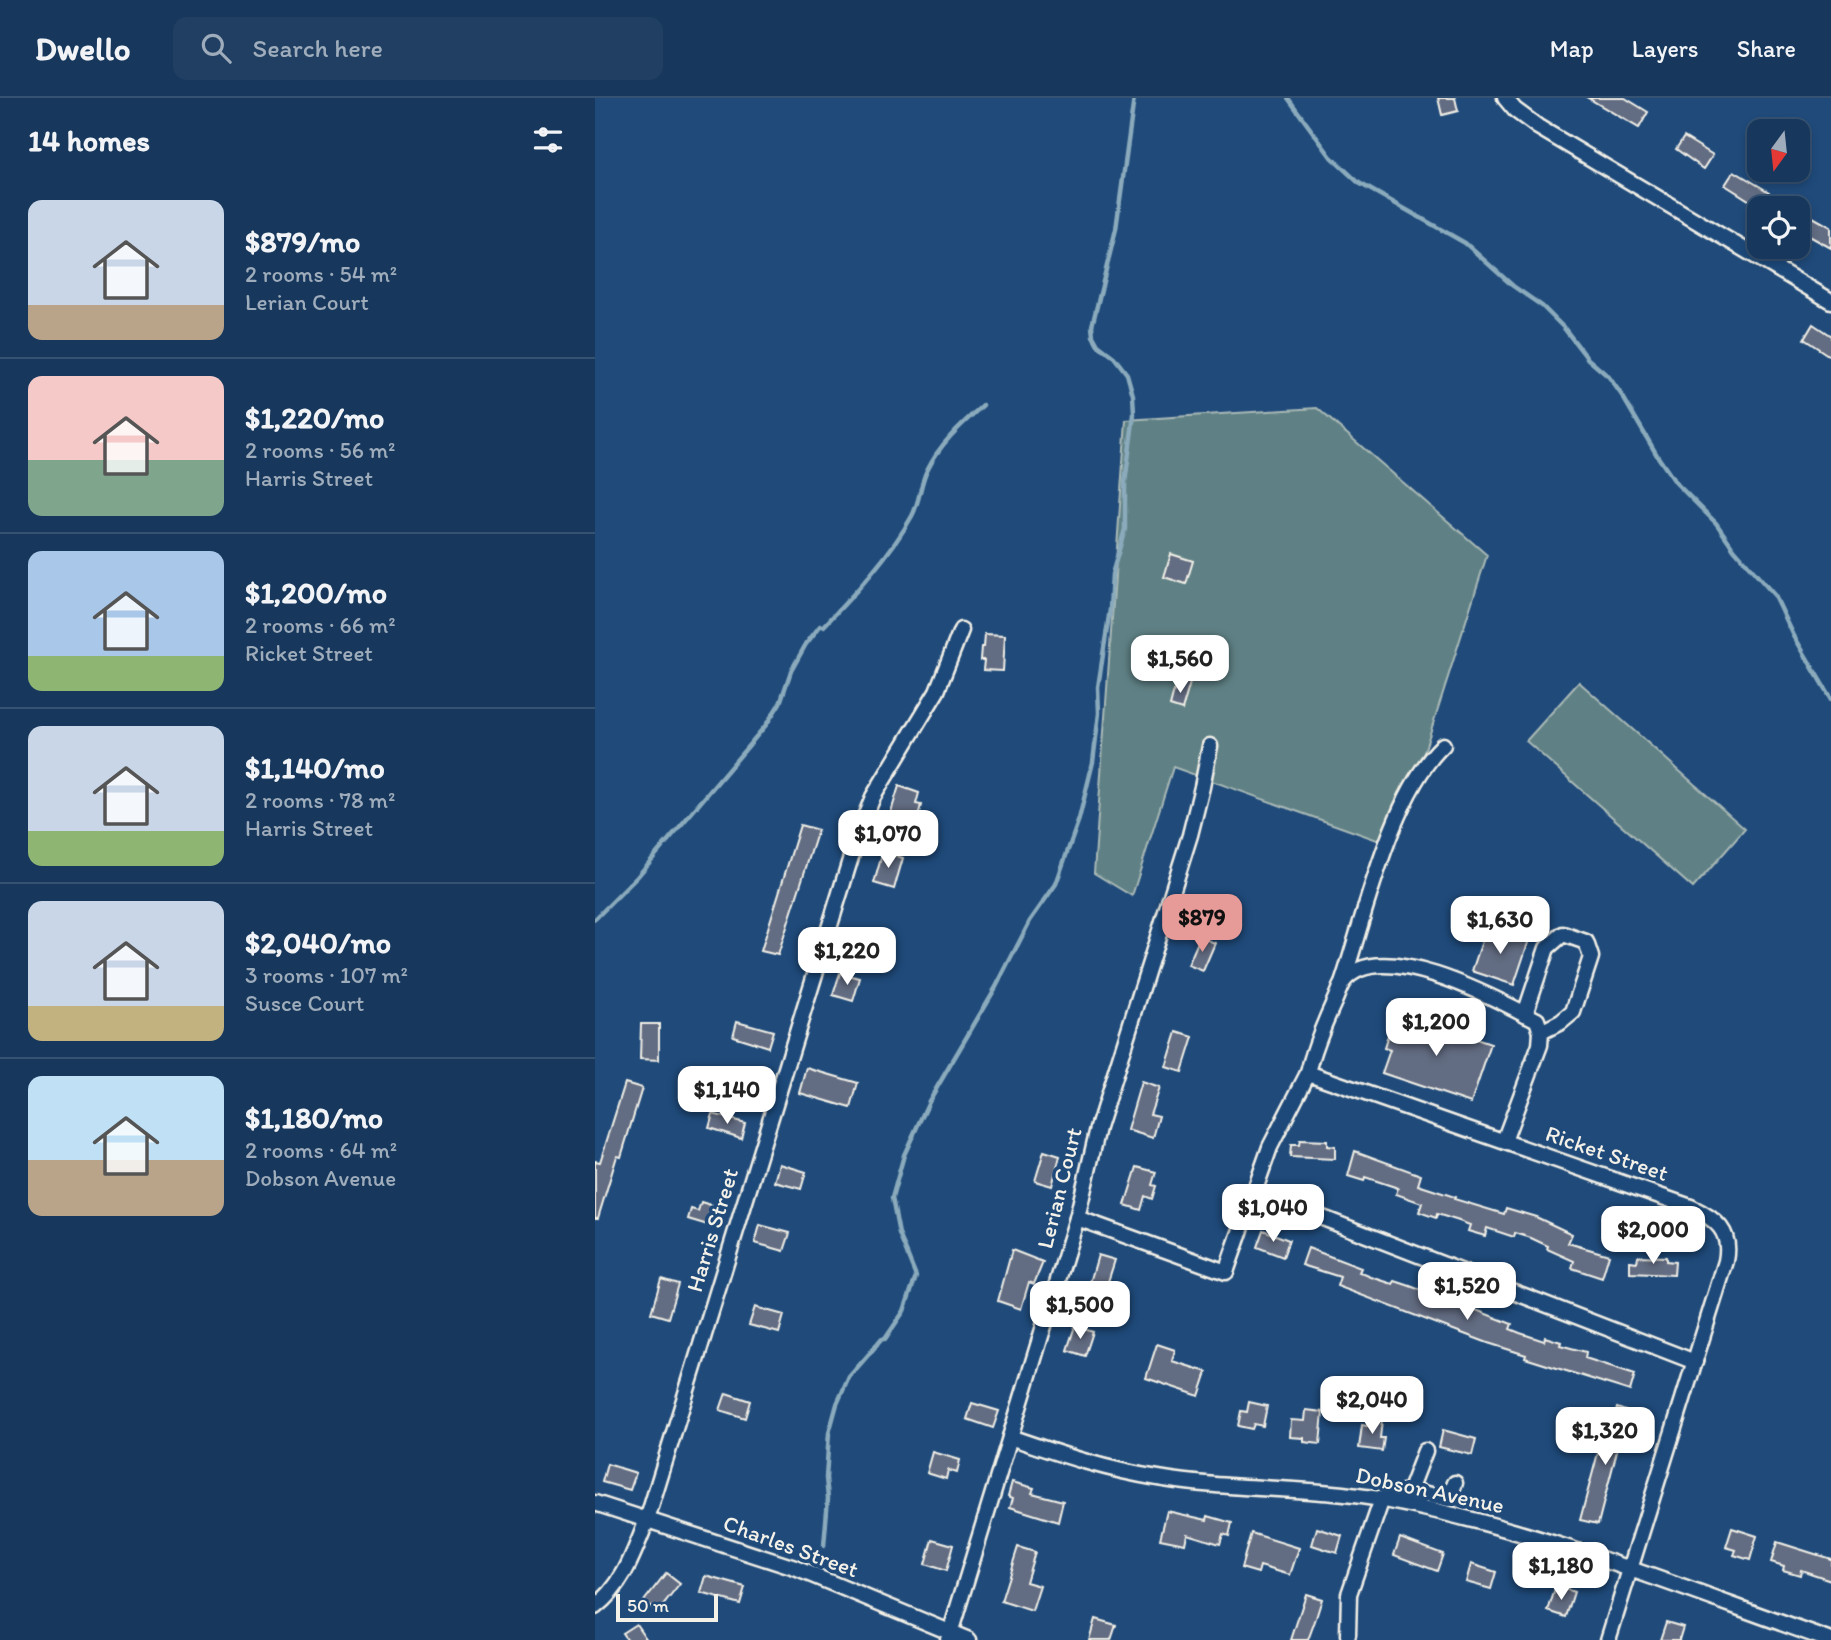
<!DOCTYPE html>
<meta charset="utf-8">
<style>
:root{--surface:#17385c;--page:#203f62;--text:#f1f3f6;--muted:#9eacbb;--line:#365272;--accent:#e69b98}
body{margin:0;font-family:Itim,sans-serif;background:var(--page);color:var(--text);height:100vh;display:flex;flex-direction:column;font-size:26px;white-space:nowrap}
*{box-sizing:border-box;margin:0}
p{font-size:23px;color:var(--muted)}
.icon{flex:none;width:38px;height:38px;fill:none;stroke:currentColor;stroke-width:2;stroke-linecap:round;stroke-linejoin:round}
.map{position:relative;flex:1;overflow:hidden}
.panel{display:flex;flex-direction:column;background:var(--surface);width:595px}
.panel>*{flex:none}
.needle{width:46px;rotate:195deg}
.buttons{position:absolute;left:1152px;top:21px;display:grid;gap:14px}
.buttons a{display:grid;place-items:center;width:63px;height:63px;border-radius:14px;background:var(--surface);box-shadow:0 4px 10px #0003,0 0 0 2px var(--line);font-size:35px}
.scale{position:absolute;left:21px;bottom:18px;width:102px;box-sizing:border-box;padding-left:7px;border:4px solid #f4f1e8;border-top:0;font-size:19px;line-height:24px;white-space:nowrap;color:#f4f1e8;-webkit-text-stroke:5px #1f4a7a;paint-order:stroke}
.price{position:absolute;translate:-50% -60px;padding:0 16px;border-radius:14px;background:#fff;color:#222;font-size:23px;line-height:46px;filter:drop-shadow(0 2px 4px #0008)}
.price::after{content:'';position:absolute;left:50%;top:42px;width:21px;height:16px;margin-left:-10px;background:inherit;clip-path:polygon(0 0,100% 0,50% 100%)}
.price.selected{background:var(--accent);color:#111}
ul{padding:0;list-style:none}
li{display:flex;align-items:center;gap:21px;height:175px;padding:0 28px}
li+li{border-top:2px solid var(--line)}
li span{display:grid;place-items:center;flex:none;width:196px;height:140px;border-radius:14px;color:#555}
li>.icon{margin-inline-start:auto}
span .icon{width:84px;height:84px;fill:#fffc;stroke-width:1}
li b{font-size:30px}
h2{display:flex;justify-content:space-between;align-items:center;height:84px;padding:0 28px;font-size:30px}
header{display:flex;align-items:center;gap:42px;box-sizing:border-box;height:98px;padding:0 35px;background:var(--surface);border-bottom:2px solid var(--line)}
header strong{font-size:33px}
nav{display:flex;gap:38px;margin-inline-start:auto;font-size:24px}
.search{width:490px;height:63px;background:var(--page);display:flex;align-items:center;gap:18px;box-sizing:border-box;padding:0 24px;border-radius:14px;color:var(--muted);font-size:26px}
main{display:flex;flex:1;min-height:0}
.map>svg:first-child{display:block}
.green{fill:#5f8185;stroke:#aab9b6;stroke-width:2}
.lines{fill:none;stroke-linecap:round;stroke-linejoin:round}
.stream{stroke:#8babbc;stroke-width:4.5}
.building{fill:#626c82;stroke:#f4f1e8;stroke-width:2}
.minor-casing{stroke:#f4f1e8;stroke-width:19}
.minor{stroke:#1f4a7a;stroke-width:14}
.labels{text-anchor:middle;stroke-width:7;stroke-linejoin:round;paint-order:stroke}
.street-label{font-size:23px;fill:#f4f1e8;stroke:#1f4a7a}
</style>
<header>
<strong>Dwello</strong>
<div class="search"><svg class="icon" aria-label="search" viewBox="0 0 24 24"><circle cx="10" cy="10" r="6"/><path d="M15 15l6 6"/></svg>Search here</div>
<nav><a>Map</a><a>Layers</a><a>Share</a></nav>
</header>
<main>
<section class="panel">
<h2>14 homes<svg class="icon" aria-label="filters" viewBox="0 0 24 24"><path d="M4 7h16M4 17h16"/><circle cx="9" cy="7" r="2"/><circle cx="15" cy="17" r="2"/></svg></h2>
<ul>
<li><span style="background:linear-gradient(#c9d6e8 75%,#b9a48a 0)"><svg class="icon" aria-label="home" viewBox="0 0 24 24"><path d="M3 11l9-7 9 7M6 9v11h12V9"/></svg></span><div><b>$879/mo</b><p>2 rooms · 54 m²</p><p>Lerian Court</p></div></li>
<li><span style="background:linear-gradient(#f6c9c9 60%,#7fa58c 0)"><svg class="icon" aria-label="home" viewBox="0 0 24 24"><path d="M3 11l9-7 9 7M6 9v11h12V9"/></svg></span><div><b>$1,220/mo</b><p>2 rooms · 56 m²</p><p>Harris Street</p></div></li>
<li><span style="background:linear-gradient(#a9c7e8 75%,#8fb573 0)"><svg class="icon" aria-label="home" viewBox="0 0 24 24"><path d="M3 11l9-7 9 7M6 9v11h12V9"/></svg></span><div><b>$1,200/mo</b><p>2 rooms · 66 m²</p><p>Ricket Street</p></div></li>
<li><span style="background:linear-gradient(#c9d6e8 75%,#8fb573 0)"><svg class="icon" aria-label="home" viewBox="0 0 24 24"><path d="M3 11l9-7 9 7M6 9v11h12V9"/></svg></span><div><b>$1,140/mo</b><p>2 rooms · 78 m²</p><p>Harris Street</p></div></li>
<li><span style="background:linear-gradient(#c9d6e8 75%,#c2b280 0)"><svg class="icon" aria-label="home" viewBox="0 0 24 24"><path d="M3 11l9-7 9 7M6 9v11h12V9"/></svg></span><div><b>$2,040/mo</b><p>3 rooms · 107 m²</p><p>Susce Court</p></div></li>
<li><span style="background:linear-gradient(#bfe0f5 60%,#b9a48a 0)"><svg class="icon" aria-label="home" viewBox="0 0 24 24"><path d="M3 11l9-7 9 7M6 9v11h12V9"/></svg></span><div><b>$1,180/mo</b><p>2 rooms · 64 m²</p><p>Dobson Avenue</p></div></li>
</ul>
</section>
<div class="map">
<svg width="1236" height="1542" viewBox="0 0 1236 1542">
<rect width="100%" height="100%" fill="#1f4a7a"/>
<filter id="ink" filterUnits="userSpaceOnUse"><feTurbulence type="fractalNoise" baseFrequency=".0143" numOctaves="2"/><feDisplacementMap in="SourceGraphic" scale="14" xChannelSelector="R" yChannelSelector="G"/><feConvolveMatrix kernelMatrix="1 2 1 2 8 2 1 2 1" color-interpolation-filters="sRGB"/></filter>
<g filter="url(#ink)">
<g class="green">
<polygon points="722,310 892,457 799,748 578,669 537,798 499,775 531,322"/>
<polygon points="984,584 1150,731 1098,790 931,643"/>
</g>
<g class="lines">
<g class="stream">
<polyline points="693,0 736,59 764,85 870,145 918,188 947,208 969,230 993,261 1014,279 1028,299 1063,359 1081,385 1121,425 1139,451 1180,498 1199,538 1236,601"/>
<path d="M0,821L42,779L171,627L185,605L196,573L211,546L225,528H229C260,495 295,458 317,418C325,403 325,386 332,372C345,345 367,326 388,307"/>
<polyline points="229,1448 233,1400 231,1380 234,1335 242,1306 254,1279 287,1241 290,1241 309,1213 321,1178 304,1136 297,1100 309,1057 334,1003 401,889 435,823 461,786 484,721 498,664 504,615 503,589 515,511 517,476 530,431 530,385 539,316 538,297 532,276 519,259 503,247 498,238 497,228 521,131 539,0"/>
</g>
</g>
<g class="building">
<polygon points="843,0 860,0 863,13 847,17"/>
<polygon points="993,0 1030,0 1053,14 1044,30"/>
<polygon points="1089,39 1118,57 1109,71 1081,51"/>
<polygon points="1139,73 1174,94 1165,109 1130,87"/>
<polygon points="1216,118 1236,129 1236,150 1207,134"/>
<polygon points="1218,226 1236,238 1236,259 1209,241"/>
<polygon points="576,456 598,463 591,486 569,479"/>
<polygon points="390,536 410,537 408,573 388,572 389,562 385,562 386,549 389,549"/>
<polygon points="582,582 595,585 587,612 575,608"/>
<polygon points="304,688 324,695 321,706 326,707 322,722 296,714"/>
<polygon points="205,727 223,732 183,857 166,853"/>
<polygon points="288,753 308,760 299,791 279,785"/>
<polygon points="892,828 934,842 919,887 877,873"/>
<polygon points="605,839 620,845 608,873 593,867"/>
<polygon points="245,875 265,880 258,903 238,897"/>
<polygon points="808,916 896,946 876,1005 787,975 795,952 789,950 794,934 801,936"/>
<polygon points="142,923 178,933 173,949 138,938"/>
<polygon points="46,926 64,926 64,962 45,961"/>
<polygon points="582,934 598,939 587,974 571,969"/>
<polygon points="212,970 263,985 256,1010 205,995"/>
<polygon points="546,984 564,990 555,1016 564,1018 558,1040 532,1032"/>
<polygon points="30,985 47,990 26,1059 22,1058 3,1120 0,1120 0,1063 5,1064"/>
<polygon points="118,1016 150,1025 146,1040 114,1030"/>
<polygon points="705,1042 732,1043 732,1048 740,1049 740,1061 695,1059 696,1047 704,1047"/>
<polygon points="449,1053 465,1058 457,1088 440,1083"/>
<polygon points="760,1053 826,1077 823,1087 860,1099 859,1101 909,1116 911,1110 941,1119 977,1136 973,1145 1014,1157 1007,1180 977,1170 979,1163 952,1151 953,1148 936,1140 920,1135 919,1139 892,1130 890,1138 873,1133 875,1127 864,1123 842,1116 841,1120 824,1114 827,1105 801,1096 803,1090 770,1079 769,1083 753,1078"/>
<polygon points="185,1066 211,1074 206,1091 180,1084"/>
<polygon points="542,1069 561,1074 557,1087 561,1088 557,1101 550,1098 546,1112 530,1107"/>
<polygon points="106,1104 122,1109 116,1128 93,1121 96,1111 103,1113"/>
<polygon points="165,1127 195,1135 189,1153 160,1145"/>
<polygon points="668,1132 694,1142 688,1159 662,1149"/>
<polygon points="713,1150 766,1170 764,1174 776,1179 798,1186 800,1183 815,1188 841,1198 840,1202 874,1215 876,1210 917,1226 915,1231 925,1235 949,1243 950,1239 966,1244 965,1247 991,1254 990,1260 1040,1276 1035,1293 930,1260 931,1257 893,1245 742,1188 745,1179 707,1167"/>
<polygon points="417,1152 448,1164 439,1186 434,1184 426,1211 403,1203"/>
<polygon points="503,1157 520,1162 510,1193 494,1188"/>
<polygon points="1043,1158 1071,1159 1071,1163 1080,1164 1079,1177 1035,1175 1035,1163 1042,1164"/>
<polygon points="66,1181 83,1186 73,1220 56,1215"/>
<polygon points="160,1209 189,1217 184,1235 154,1227"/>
<polygon points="480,1228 498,1234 490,1258 472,1252"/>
<polygon points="562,1246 580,1252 577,1263 612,1274 604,1298 551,1280"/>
<polygon points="131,1295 155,1303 150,1320 125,1312"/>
<polygon points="654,1304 672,1308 668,1328 659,1326 657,1331 643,1328 646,1313 652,1314"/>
<polygon points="377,1305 404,1313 398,1330 372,1321"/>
<polygon points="1022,1310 1039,1316 1031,1342 1025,1341 1003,1426 985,1422 1004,1351 1009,1353"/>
<polygon points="711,1312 728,1314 725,1346 709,1344 709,1340 695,1339 696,1322 710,1323"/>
<polygon points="773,1320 787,1322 785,1340 789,1340 787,1353 764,1350 767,1327 772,1328"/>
<polygon points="848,1332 881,1341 877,1357 844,1349"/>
<polygon points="338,1354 365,1362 362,1375 353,1372 351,1381 332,1375"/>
<polygon points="12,1366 41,1375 35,1392 7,1384"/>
<polygon points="417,1384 439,1390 437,1395 468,1403 463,1424 415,1409 418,1400 413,1398"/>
<polygon points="572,1413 612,1422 613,1418 637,1425 634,1438 628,1436 625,1446 592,1436 590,1446 565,1441"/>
<polygon points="722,1430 747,1438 742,1455 717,1447"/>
<polygon points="1137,1430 1162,1438 1155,1462 1139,1457 1141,1452 1131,1449"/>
<polygon points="656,1435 704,1450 695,1477 665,1468 663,1475 646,1470"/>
<polygon points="805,1440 848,1456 842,1473 799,1457"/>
<polygon points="337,1441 358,1447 351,1473 330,1466"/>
<polygon points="1182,1444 1236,1461 1236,1482 1206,1472 1205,1477 1188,1472 1189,1468 1176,1464"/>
<polygon points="423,1449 440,1454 431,1484 445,1488 437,1513 406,1503"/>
<polygon points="876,1466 901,1474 896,1491 871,1484"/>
<polygon points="71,1475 85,1486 63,1514 49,1503"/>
<polygon points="111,1478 150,1489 145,1506 106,1495"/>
<polygon points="961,1488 979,1494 971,1519 953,1513"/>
<polygon points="711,1496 727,1501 721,1520 713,1542 696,1542"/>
<polygon points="500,1521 521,1527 516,1542 494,1542"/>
<polygon points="1071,1524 1088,1529 1084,1542 1065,1542"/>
<polygon points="41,1526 52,1542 32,1542 27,1535"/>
</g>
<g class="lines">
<defs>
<g id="minor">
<polyline points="910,0 920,12 943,29 1236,203"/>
<path d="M748,883C770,816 797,695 848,647"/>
<polyline points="930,916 952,850 968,836 991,844 996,859 978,914 966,924 946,934"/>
<path d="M713,975C719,949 728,928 739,904C742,898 744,890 748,884C783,837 902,901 942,922L946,934L945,947L909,1043"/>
<polyline points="658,1093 1100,1264"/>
<path d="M482,1120L631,1174L675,1049L713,975L1096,1109C1121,1121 1137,1133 1131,1163L1013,1542"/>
<path d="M415,1339C464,1356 512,1372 563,1380C638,1393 715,1388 790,1402C943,1431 1088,1491 1234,1542"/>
<polyline points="815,1392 854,1401 860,1385"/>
<polyline points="0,1405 200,1470 374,1542"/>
<path d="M0,1509C29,1487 39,1454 52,1422L264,733L278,699L342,593L366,532"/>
<polyline points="753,1537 754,1496 787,1401 815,1392 830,1353"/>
<polyline points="353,1542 482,1120 503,1030 595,737 607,689 615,648"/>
</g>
</defs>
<use href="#minor" class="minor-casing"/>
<use href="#minor" class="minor"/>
</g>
</g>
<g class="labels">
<g class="street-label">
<text transform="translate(1012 1055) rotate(19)" y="8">Ricket Street</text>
<text transform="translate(464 1090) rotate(-76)" y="8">Lerian Court</text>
<text transform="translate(117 1132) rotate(-73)" y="8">Harris Street</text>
<text transform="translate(835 1392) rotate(12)" y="8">Dobson Avenue</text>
<text transform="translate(196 1448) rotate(20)" y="8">Charles Street</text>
</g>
</g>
</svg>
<div class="buttons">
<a><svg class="needle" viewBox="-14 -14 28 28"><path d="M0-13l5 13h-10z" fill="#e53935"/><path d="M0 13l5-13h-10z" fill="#9eacbb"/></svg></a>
<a><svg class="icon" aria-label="locate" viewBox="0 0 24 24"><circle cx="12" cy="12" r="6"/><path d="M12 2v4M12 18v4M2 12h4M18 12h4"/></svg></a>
</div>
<div class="scale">50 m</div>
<b class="price" style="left:585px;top:597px">$1,560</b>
<b class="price" style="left:293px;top:772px">$1,070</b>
<b class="price selected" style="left:607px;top:856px">$879</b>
<b class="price" style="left:905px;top:858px">$1,630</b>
<b class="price" style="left:252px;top:889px">$1,220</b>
<b class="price" style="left:841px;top:960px">$1,200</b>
<b class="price" style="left:132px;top:1028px">$1,140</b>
<b class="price" style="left:678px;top:1146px">$1,040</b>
<b class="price" style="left:1058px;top:1168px">$2,000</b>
<b class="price" style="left:872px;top:1224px">$1,520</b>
<b class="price" style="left:485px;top:1243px">$1,500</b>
<b class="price" style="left:777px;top:1338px">$2,040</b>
<b class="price" style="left:1010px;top:1369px">$1,320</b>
<b class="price" style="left:966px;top:1504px">$1,180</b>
</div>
</main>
